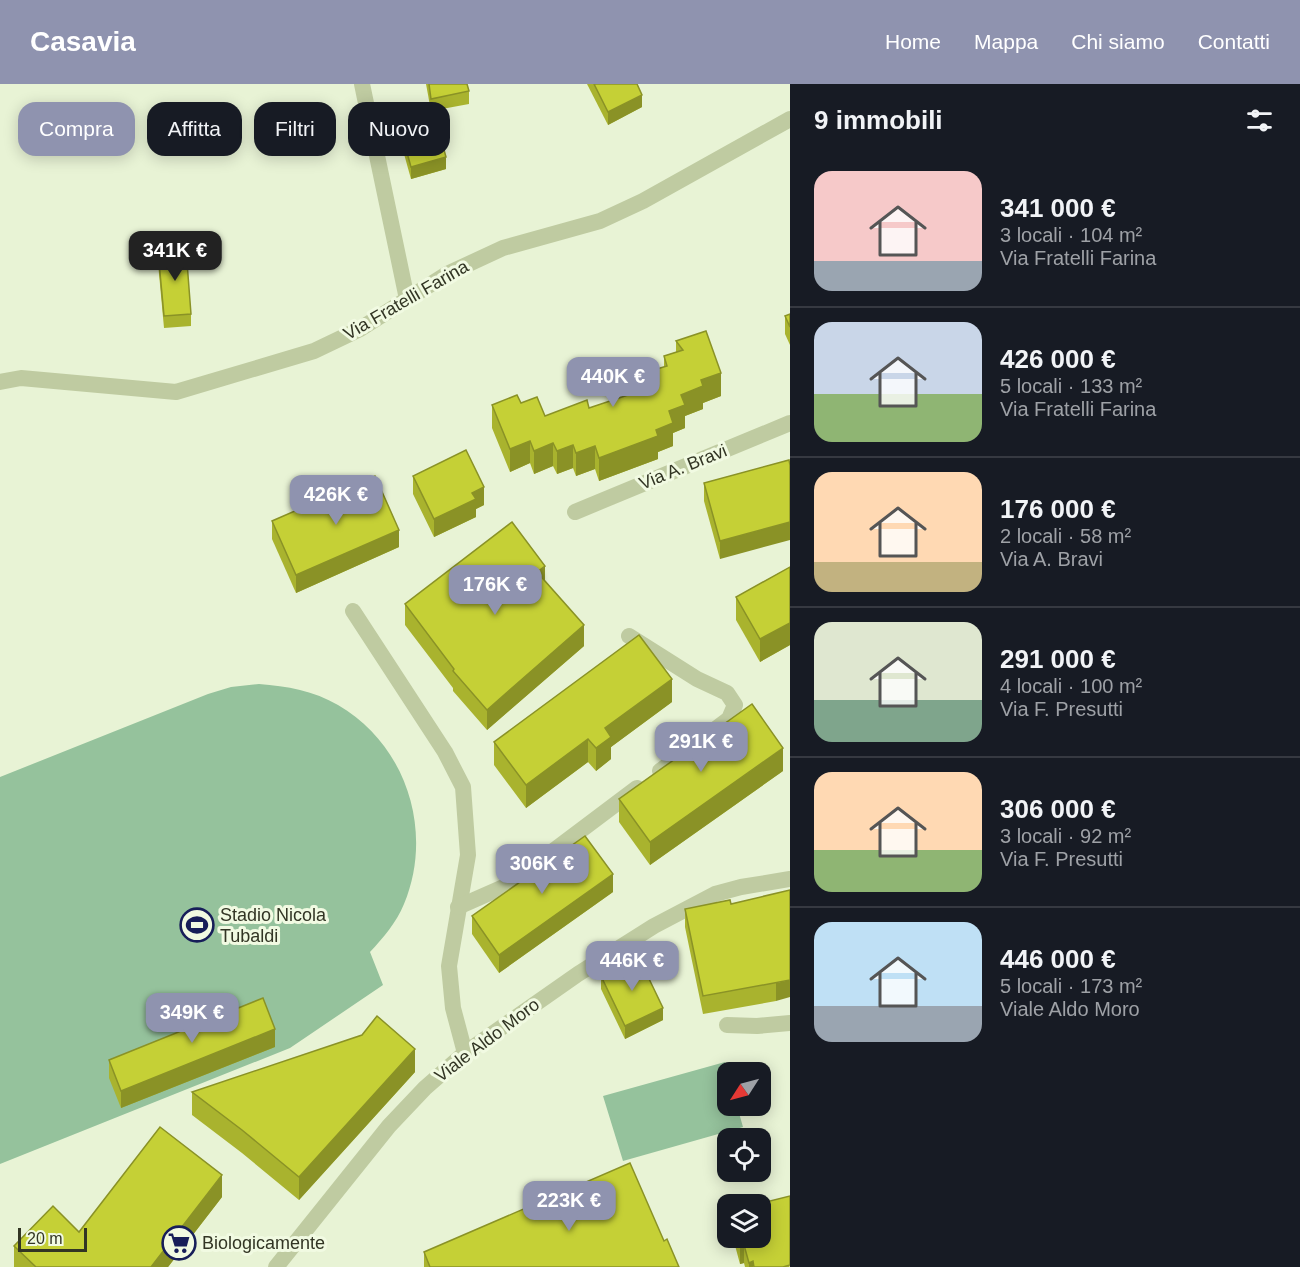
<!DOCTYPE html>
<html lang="it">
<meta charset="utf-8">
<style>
:root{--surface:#171b24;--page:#20242c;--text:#f1f3f6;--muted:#9ea1a6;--line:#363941;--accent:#8f93af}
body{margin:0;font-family:Helvetica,sans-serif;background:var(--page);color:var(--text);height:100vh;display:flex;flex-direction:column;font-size:22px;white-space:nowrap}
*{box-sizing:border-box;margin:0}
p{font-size:20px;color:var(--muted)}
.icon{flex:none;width:33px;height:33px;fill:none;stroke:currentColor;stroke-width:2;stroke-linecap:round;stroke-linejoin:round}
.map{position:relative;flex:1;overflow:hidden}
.sheet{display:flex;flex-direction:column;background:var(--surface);width:510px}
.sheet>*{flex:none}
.banner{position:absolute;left:18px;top:18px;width:570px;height:54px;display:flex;gap:12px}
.needle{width:39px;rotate:234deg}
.buttons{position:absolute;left:717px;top:978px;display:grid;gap:12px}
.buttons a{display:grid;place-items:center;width:54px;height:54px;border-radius:12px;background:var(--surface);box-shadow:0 3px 15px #0003;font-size:30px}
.scale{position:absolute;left:18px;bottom:15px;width:69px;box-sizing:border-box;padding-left:6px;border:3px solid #323524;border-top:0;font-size:16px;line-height:21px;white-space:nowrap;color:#323524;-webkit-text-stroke:4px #f1fae2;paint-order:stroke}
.price{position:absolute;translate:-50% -51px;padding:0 14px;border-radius:12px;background:var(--accent);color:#fff;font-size:20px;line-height:39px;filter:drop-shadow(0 2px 3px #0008)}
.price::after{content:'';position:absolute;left:50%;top:36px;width:18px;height:14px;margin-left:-9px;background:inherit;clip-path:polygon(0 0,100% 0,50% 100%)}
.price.on{background:#222;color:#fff}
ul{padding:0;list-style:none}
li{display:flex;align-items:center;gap:18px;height:150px;padding:0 24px}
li+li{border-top:2px solid var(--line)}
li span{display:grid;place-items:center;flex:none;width:168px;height:120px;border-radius:18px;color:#555}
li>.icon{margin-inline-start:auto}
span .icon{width:72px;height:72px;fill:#fffc;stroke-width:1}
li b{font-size:26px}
h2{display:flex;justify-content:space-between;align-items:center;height:72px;padding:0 24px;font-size:26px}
.tag{padding:0 21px;border-radius:18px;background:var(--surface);box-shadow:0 3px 15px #0003;font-size:21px;line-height:54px}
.tag.on{background:var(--accent);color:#fff}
header{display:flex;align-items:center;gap:36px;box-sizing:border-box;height:84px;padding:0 30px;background:var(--accent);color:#fff}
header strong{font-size:28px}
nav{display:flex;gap:33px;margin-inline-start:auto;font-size:21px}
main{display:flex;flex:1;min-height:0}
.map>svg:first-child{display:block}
.green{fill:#95c29c}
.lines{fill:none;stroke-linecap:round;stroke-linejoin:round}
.minor{stroke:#bfcba1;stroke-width:16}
.tertiary{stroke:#bfcba1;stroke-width:16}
.wall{fill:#a9b32e}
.shaded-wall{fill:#8a9226}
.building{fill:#c5d036;stroke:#8a9226;stroke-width:1.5}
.labels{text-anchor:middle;stroke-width:6;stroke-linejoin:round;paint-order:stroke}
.street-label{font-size:18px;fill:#323524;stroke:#f1fae2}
.poi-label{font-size:18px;fill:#323524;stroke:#f1fae2;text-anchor:start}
</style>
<header>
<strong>Casavia</strong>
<nav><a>Home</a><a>Mappa</a><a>Chi siamo</a><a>Contatti</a></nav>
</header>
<main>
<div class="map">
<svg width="790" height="1183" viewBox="0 0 790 1183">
<rect width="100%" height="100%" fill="#e8f3d5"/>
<g class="green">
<path d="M259,600C287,602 314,607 338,621C407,661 434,748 404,820C396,839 384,853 370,868L383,901L290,964L0,1080V693L208,610L231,603Z"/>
<polygon points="725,978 728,988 728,1022 737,1022 743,1043 623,1077 603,1012"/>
</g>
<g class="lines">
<g class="minor">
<polyline points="362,0 407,215"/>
<polyline points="0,298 21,294 176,308 314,267 360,245 447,190 503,164 600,137 643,117 790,35"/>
<polyline points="575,428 790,339"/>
<polyline points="353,527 445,668 463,703 468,771 449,882 453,924 465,969"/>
<polyline points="629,552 697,595 727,609 735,621 729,635 660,687"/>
<polyline points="458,823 508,801 637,704"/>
<polyline points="727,941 757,942 790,939"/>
</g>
<polyline class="tertiary" points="276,1183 389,1042 425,1004 465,969 578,890 654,842 715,810 741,803 790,795"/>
</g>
<g class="wall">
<polygon points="426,0 467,0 469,7 469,20 431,27"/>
<polygon points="587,0 637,0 642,23 608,41"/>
<polygon points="399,40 446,85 411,95 399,52"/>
<polygon points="158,167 191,230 191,242 164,244 158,179"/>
<polygon points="790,230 790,261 785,250 785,232"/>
<polygon points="676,257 721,312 703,319 703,325 685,332 685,344 673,349 673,362 658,368 658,375 599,397 595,385 576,392 573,384 557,390 553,382 534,390 530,379 510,388 492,344 492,321 521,319 545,332 589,324 632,310 632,303 650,297 650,287 664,283 664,272 676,268"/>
<polygon points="789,376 720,475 704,417 704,399"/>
<polygon points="413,392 484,421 476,425 476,433 434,453 413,410"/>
<polygon points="272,437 399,463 296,509 272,455"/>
<polygon points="790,483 790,561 760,578 736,536 736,513"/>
<polygon points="545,497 584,562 487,646 453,607 453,604 405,541 405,520"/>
<polygon points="672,618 611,663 611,675 596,687 588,678 526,724 494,681 494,658"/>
<polygon points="783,687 650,781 619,738 619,715"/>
<polygon points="790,806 776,917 703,930 685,843 685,825 731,820"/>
<polygon points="613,808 499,889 472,850 472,832"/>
<polygon points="601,892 663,936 625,955 601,905"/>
<polygon points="275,963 121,1024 109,994 109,976"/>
<polygon points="415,988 299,1116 242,1069 192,1031 192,1008"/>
<polygon points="222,1113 168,1183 14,1183 14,1162 79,1148"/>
<polygon points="733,1154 760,1154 790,1183 745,1183 744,1179 740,1180"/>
<polygon points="664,1157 679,1183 424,1183 424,1168"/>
</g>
<g class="shaded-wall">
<polygon points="642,11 642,23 608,41 608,28"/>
<polygon points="446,73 446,85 411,95 411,83"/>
<polygon points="721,289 721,312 703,319 703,325 685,332 685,344 673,349 673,362 658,368 658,375 599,397 599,374 656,346 681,311 701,296"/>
<polygon points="530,357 530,379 510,388 510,365"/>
<polygon points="553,359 553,382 534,390 534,367"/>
<polygon points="573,361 573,384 557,390 557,367"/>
<polygon points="595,362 595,385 576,392 576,369"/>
<polygon points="484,403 484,421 476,425 476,433 434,453 434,435 472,409"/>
<polygon points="790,438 790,456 720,475 720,457"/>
<polygon points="399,446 399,463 296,509 296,491"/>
<polygon points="545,482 545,502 537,488"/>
<polygon points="790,539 790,561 760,578 760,555"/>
<polygon points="584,541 584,562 487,646 487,626"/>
<polygon points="672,595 672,618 611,663 611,675 596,687 596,664 605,644"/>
<polygon points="588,655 588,678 526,724 526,701"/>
<polygon points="783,664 783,687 650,781 650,758"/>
<polygon points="613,790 613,808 499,889 499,871"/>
<polygon points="790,896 790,913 776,917 776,899"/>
<polygon points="663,924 663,936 625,955 625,942"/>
<polygon points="275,945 275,963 121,1024 121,1007"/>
<polygon points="415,965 415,988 299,1116 299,1093"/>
<polygon points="222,1091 222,1113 168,1183 151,1183"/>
<polygon points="744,1161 744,1179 740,1180 740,1162"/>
<polygon points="753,1177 753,1183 749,1183 749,1179"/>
</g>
<g class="building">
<polygon points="429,0 467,0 469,7 431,15"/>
<polygon points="594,0 637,0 642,11 608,28"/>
<polygon points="434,30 446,73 411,83 399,40"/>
<polygon points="186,165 191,230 164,232 158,167"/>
<polygon points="790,230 790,243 785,232"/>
<polygon points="706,247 721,289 701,296 703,302 681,311 685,321 669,327 673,339 656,346 658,352 599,374 595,362 576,369 573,361 557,367 553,359 534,367 530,357 510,365 492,321 517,311 521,319 537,313 545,332 587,316 589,324 634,309 632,303 653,296 650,287 667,282 664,272 683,266 676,257"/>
<polygon points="466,366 484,403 472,409 476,415 434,435 413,392"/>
<polygon points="789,376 790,381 790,438 720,457 704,399"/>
<polygon points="375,392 399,446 296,491 272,437"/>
<polygon points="512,438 545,482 537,488 584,541 487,626 453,587 454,585 405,520"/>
<polygon points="790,483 790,539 760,555 736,513"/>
<polygon points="639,551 672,595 605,644 611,653 596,664 588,655 526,701 494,658"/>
<polygon points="752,620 783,664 650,758 619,715"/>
<polygon points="585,752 613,790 499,871 472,832"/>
<polygon points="790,806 790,896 703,912 685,825 730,816 731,820"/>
<polygon points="639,874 663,924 625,942 601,892"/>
<polygon points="263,914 275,945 121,1007 109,976"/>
<polygon points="377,932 415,965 299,1093 242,1046 192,1008 362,951"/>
<polygon points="160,1043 222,1091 151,1183 36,1183 14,1162 53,1122 79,1148"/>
<polygon points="630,1079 664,1157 667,1155 679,1183 430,1183 424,1168"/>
<polygon points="790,1112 790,1181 783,1183 754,1183 753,1177 749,1179 744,1161 740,1162 737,1154 760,1154 760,1120 758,1120"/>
</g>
<defs>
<symbol id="stadium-ring" viewBox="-11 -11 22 22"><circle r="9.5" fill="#f1fae2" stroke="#171e59" stroke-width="1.5"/><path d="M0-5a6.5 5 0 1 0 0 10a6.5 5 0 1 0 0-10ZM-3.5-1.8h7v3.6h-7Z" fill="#171e59"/></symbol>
<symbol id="supermarket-ring" viewBox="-11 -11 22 22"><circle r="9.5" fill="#f1fae2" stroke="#171e59" stroke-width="1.5"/><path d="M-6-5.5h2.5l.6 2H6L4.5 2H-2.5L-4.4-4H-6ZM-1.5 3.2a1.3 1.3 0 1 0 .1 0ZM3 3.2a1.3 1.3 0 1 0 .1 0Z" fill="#171e59"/></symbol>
</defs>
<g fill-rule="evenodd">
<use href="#stadium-ring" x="178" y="822" width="38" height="38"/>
<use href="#supermarket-ring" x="160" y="1140" width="38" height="38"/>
</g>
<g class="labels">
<g class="street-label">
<text transform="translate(406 216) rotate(-30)" y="6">Via Fratelli Farina</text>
<text transform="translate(683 383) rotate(-22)" y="6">Via A. Bravi</text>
<text transform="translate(487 956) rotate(-37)" y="6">Viale Aldo Moro</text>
</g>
<g class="poi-label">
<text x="220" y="837">Stadio Nicola<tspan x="220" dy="21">Tubaldi</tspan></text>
<text x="202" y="1165">Biologicamente</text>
</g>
</g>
</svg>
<div class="buttons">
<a><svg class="needle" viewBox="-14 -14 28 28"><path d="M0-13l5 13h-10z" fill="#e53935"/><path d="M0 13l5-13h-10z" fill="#9ea1a6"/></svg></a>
<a><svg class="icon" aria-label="locate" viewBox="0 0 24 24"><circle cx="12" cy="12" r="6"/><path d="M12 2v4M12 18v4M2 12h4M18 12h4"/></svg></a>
<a><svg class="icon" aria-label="layers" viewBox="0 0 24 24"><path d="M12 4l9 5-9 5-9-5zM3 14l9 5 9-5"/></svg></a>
</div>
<div class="scale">20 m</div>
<b class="price on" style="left:175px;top:198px">341K €</b>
<b class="price" style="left:613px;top:324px">440K €</b>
<b class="price" style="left:336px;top:442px">426K €</b>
<b class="price" style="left:495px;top:532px">176K €</b>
<b class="price" style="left:701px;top:689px">291K €</b>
<b class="price" style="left:542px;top:811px">306K €</b>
<b class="price" style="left:632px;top:908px">446K €</b>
<b class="price" style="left:192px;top:960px">349K €</b>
<b class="price" style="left:569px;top:1148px">223K €</b>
<div class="banner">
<a class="tag on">Compra</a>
<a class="tag">Affitta</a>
<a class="tag">Filtri</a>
<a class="tag">Nuovo</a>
</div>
</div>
<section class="sheet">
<h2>9 immobili<svg class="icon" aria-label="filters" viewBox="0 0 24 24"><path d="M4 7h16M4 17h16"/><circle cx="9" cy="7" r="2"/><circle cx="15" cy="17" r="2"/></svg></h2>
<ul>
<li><span style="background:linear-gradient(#f6c9c9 75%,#9aa5b1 0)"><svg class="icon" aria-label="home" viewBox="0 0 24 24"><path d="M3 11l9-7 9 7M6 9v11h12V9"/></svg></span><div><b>341 000 €</b><p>3 locali · 104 m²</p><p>Via Fratelli Farina</p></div></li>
<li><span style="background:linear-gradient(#c9d6e8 60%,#8fb573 0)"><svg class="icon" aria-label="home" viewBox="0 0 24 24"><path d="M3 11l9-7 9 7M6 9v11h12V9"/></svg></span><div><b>426 000 €</b><p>5 locali · 133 m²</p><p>Via Fratelli Farina</p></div></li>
<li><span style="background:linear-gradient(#ffd9b3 75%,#c2b280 0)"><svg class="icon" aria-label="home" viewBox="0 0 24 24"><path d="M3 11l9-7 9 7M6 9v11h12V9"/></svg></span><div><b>176 000 €</b><p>2 locali · 58 m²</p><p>Via A. Bravi</p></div></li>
<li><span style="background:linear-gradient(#dfe7d0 65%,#7fa58c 0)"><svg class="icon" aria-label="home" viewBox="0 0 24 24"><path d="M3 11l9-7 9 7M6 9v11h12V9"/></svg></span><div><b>291 000 €</b><p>4 locali · 100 m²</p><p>Via F. Presutti</p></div></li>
<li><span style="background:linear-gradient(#ffd9b3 65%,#8fb573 0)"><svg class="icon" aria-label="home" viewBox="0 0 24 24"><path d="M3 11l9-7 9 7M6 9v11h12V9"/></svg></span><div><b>306 000 €</b><p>3 locali · 92 m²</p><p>Via F. Presutti</p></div></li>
<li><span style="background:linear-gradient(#bfe0f5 70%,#9aa5b1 0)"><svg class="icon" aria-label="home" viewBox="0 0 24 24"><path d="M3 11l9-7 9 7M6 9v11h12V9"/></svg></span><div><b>446 000 €</b><p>5 locali · 173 m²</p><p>Viale Aldo Moro</p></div></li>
</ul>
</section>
</main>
